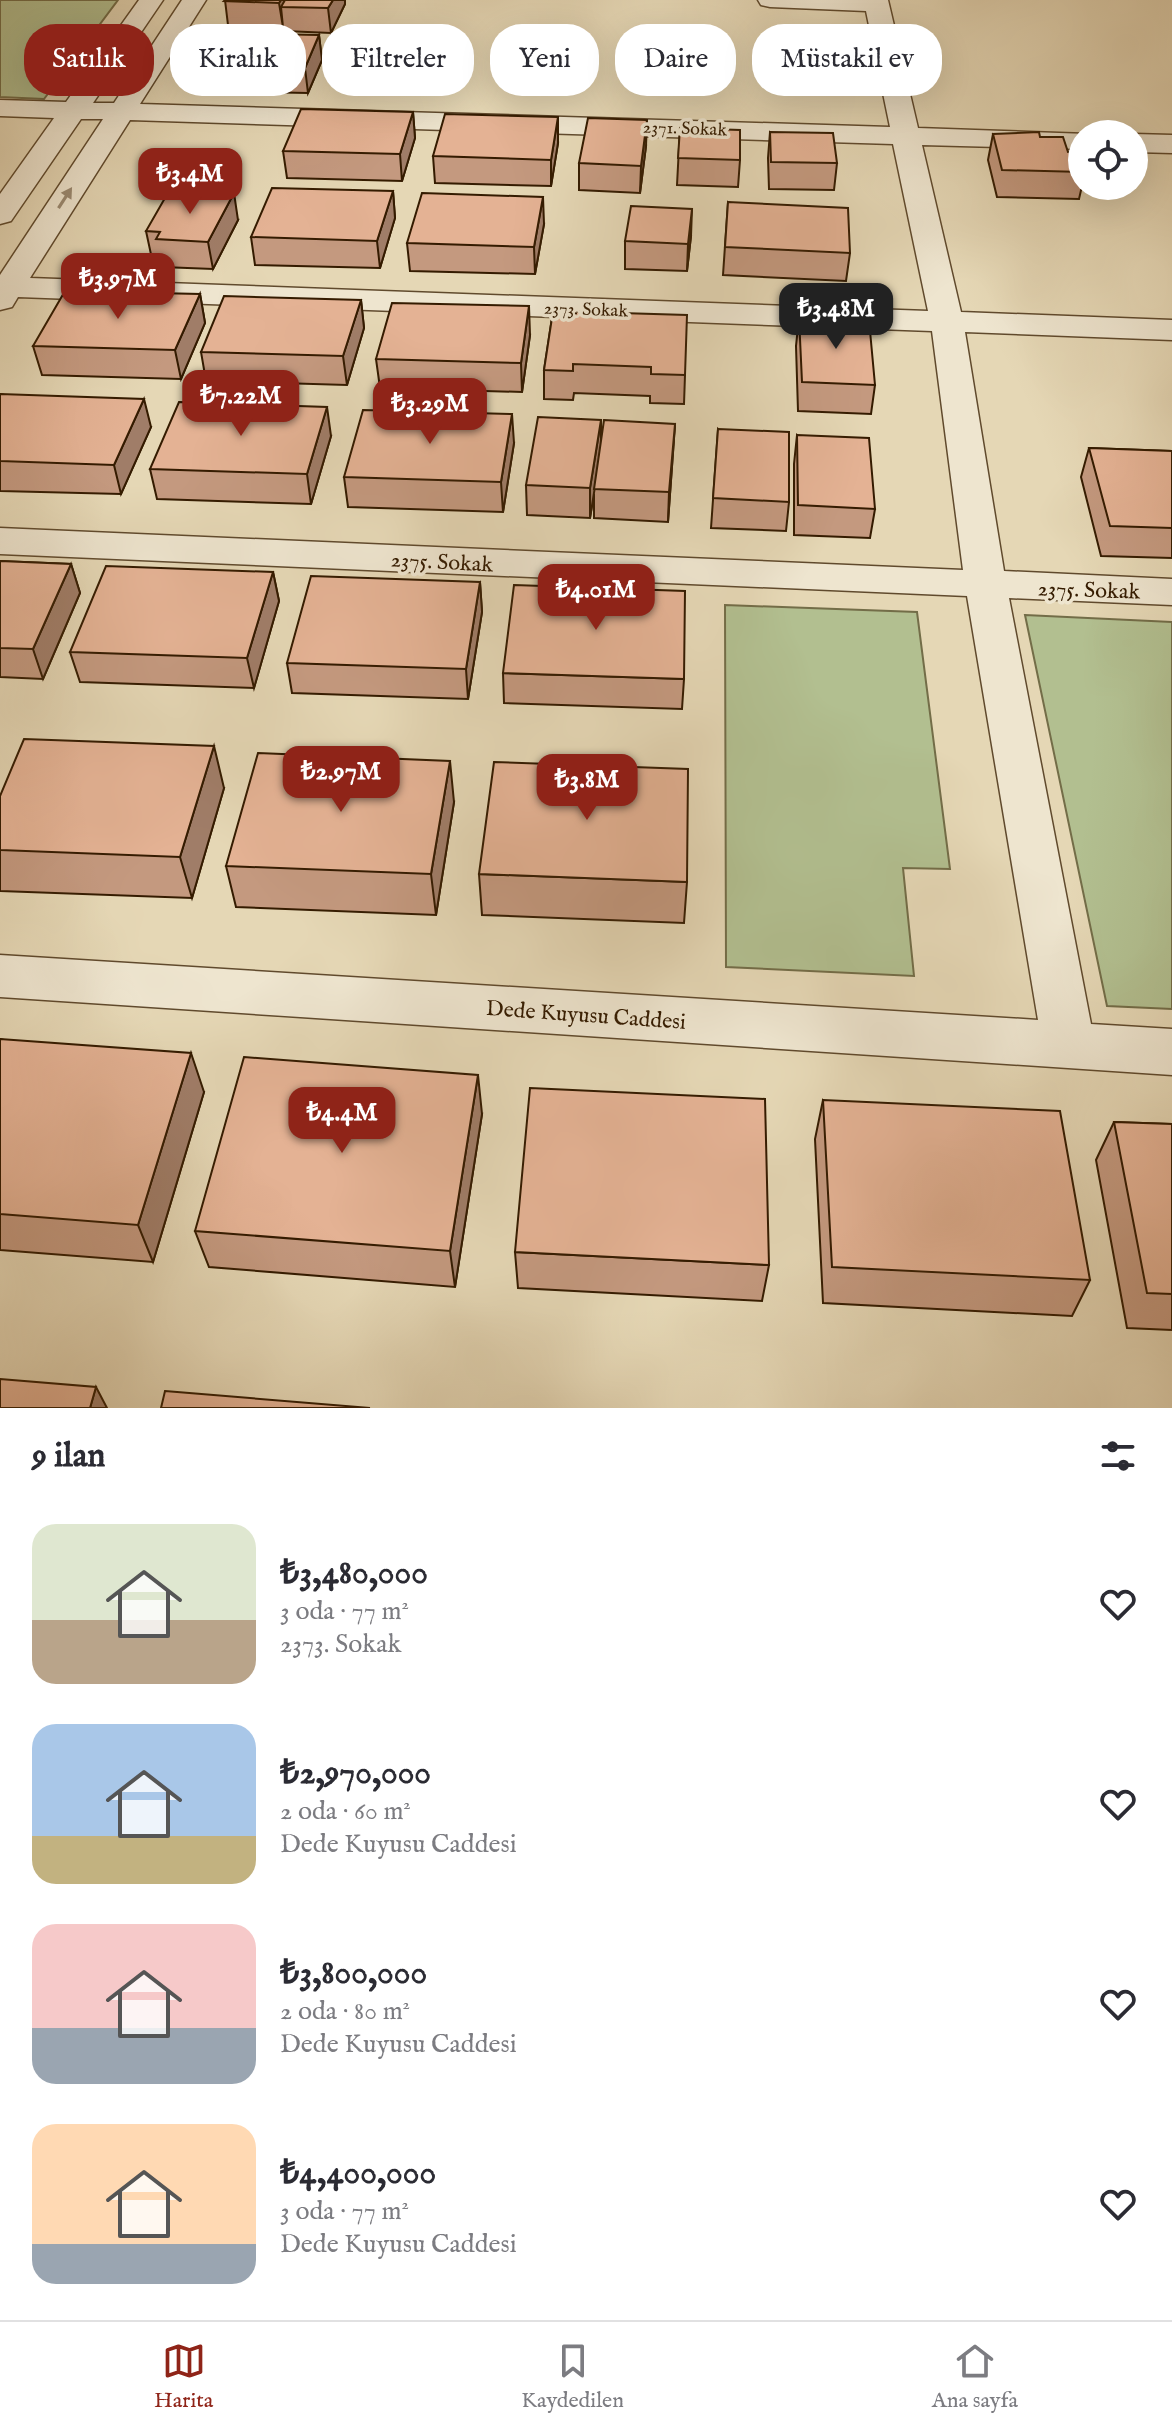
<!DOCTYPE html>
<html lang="tr">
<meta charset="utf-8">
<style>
:root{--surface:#fff;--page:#f7f7f7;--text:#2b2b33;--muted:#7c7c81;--line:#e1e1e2;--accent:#8f2418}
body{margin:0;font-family:"IM FELL English",serif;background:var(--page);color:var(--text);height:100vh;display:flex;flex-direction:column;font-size:30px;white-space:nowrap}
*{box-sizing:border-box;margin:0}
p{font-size:26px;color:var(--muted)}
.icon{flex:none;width:44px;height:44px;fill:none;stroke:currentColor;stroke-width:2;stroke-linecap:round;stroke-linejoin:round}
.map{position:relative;height:1408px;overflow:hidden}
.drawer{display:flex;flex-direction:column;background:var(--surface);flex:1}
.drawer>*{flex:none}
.banner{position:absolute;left:24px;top:24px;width:1124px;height:72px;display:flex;gap:16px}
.fabs{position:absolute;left:1068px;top:120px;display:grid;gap:16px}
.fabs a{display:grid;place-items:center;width:80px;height:80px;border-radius:50%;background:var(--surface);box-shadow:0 8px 32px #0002;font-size:40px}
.price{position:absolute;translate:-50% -68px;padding:0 18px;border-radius:16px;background:var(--accent);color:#fff;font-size:26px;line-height:52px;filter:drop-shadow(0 2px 4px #0008)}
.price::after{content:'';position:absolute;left:50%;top:48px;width:24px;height:18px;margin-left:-12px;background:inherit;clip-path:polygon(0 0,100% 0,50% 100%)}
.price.selected{background:#222;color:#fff}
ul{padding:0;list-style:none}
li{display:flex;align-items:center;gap:24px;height:200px;padding:0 32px}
li span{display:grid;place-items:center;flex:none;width:224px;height:160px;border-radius:24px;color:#555}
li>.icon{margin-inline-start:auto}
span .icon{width:96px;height:96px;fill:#fffc;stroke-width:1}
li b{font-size:34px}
h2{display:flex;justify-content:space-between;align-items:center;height:96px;padding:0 32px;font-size:34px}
.chip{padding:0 28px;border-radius:32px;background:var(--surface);box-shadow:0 8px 32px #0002;font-size:28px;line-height:72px}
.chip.selected{background:var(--accent);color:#fff}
.dock{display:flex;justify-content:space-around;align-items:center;height:112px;border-top:2px solid var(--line);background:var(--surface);font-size:22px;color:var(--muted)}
.dock a{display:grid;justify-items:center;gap:4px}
.dock .selected{color:var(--accent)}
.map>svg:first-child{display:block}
.green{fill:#b2bf90;stroke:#736d48;stroke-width:2}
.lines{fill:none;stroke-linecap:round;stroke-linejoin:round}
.minor-casing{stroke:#604a2d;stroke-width:3}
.minor{fill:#eee5cf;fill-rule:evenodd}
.wall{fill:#c4997f;stroke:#341b00;stroke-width:2}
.shaded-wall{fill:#a07d68;stroke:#341b00;stroke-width:2}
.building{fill:#e4b294;stroke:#341b00;stroke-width:2}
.oneway{fill:#9a8a72}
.labels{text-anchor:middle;stroke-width:7;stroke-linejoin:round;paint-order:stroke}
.far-street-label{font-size:18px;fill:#341b00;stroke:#eee5cf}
.street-label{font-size:22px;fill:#341b00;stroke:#eee5cf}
</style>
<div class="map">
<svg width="1172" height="1408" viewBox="0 0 1172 1408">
<rect width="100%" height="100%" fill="#e5d7b5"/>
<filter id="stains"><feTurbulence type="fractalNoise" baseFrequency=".0025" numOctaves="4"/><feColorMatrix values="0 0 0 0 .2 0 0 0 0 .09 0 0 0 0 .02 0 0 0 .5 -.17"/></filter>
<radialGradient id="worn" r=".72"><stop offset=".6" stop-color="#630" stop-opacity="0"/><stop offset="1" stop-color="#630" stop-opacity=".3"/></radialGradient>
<g class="green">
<polygon points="0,0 118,0 44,99 0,97"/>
<polygon points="725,605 917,612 950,869 903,868 914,976 726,967"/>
<polygon points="1025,615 1172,622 1172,1009 1107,1006"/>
</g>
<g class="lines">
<defs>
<g id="minor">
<path d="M139,0H163L93,103H114L182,0H206L140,104L890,127L866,11L770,7L761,5L758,0H888L918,128L1088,134H1082V149L922,145L961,312L1172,320V340L965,332L1004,571L1172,579V605L1009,598L1091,1024L1172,1029V1075L0,997V955L1038,1020L967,596L0,554V528L963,570L932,331L18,297L12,307L0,310V275L103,119H81L11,221L0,224V194L54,118L0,116V100L66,102ZM130,120L893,144L928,311L30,278Z"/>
<polygon points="1134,134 1172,135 1172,153 1134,152"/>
</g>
</defs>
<use href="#minor" class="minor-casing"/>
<use href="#minor" class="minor"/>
</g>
<g class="wall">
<polygon points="225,0 345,0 345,4 331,33 284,31 283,26 283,27 228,25"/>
<polygon points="265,34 266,40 319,35 322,60 308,93 256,92 256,88 200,87 195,62"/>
<polygon points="413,112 415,138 402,181 287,178 283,151"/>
<polygon points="680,128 740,160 738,187 677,185"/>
<polygon points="770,132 837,163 834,190 769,189 768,158"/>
<polygon points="993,134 1068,152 1082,161 1082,186 1079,199 997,197 988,160"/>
<polygon points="558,143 551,186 435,183 433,156"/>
<polygon points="646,146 640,193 579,190 579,163"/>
<polygon points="393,191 395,218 380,268 255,265 251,237"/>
<polygon points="728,202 850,253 846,281 723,275"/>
<polygon points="238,220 213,269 162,267 160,259 152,259 146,231"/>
<polygon points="544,224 535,274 410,271 407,243"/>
<polygon points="691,236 687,271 625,269 625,241"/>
<polygon points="200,294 205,323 181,379 42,375 33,346"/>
<polygon points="361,300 364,328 347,385 206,381 201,352"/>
<polygon points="553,311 685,375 684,404 650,403 650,396 574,393 573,400 544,399 544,370"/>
<polygon points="799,317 875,385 871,414 798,411 796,346"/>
<polygon points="530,335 522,392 380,388 376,359"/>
<polygon points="0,394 151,427 121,494 0,491"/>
<polygon points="675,424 668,522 594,518 594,494 590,518 527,515 526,485 601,444"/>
<polygon points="718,429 789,502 786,531 711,528"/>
<polygon points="797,435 875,509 870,538 794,535 794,464"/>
<polygon points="331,436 311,504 157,499 150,469"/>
<polygon points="514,443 503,512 348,507 344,477"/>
<polygon points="1089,448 1172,451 1172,558 1101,556 1081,477"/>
<polygon points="0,561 71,564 80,593 43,679 0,677"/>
<polygon points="273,572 279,601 254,688 80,682 70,652"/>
<polygon points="480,582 482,612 468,699 292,693 287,663"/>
<polygon points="503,673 684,679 682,709 504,703"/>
<polygon points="224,788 192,898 0,891 0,796"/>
<polygon points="454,802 436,915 236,907 226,866"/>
<polygon points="479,874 687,882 684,923 482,915"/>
<polygon points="0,1039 204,1092 153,1262 0,1250"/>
<polygon points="823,1100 1090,1280 1072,1316 823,1303 815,1139"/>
<polygon points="482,1114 455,1287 209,1267 195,1231"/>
<polygon points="1114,1122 1172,1124 1172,1330 1127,1328 1096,1160"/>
<polygon points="515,1252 769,1265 762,1301 518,1288"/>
</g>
<g class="shaded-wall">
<polygon points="281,0 295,0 281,7 283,27 279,3"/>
<polygon points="333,0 345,0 345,4 331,33 328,8"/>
<polygon points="265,34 269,59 253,67 252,63"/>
<polygon points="319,35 322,60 308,93 305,68"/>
<polygon points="413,112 415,138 402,181 400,154"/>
<polygon points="558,117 558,143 551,186 551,160"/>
<polygon points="647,120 646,146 640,193 641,166"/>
<polygon points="393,191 395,218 380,268 377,241"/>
<polygon points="234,193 238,220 213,269 208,242"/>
<polygon points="543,197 544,224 535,274 534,247"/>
<polygon points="692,209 691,236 687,271 688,244"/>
<polygon points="200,294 205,323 181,379 175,350"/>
<polygon points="361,300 364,328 347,385 343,356"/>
<polygon points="529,306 530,335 522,392 521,363"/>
<polygon points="144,399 151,427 121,494 114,465"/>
<polygon points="327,407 331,436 311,504 307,474"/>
<polygon points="512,414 514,443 503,512 501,482"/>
<polygon points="601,420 601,449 590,518 590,488"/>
<polygon points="675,424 673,453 668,522 669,492"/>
<polygon points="71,564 80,593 43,679 33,649"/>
<polygon points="273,572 279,601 254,688 247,658"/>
<polygon points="480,582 482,612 468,699 466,669"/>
<polygon points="214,746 224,788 192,898 180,857"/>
<polygon points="450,761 454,802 436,915 431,874"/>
<polygon points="191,1053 204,1092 153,1262 138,1225"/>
<polygon points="478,1075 482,1114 455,1287 450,1251"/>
<polygon points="96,1387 107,1408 90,1408"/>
</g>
<g class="building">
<polygon points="225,0 281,0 279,3 224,1"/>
<polygon points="285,0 333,0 328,8 281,7"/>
<polygon points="210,33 265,34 252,63 195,62"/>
<polygon points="269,34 319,35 305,68 253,67"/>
<polygon points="301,109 413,112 400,154 283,151"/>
<polygon points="445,114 558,117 551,160 433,156"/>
<polygon points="588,118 647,120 641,166 579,163"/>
<polygon points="680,128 740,130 740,160 678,158"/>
<polygon points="770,132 833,133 837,163 771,162"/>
<polygon points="1039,132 1040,137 1063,137 1068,152 1079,152 1082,161 1082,172 1002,170 993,134"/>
<polygon points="272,188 393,191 377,241 251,237"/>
<polygon points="169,191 234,193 208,242 156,239 160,232 146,231"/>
<polygon points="422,193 543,197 534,247 407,243"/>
<polygon points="728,202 848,208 850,253 725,247"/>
<polygon points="631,206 692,209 688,244 625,241"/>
<polygon points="65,291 200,294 175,350 33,346"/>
<polygon points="224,296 361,300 343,356 201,352"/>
<polygon points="392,303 529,306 521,363 376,359"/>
<polygon points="553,311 687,315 685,375 651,374 651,367 573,364 573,371 544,370"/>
<polygon points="799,317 869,320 875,385 802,382"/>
<polygon points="0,394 144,399 114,465 0,461"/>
<polygon points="179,402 327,407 307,474 150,469"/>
<polygon points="363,410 512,414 501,482 344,477"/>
<polygon points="538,417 601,420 590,488 526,485"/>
<polygon points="604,420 675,424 669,492 594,489"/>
<polygon points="718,429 789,432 789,502 713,498"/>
<polygon points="797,435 869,438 875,509 798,505"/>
<polygon points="1089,448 1172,451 1172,528 1110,526"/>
<polygon points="0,561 71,564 33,649 0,648"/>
<polygon points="106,566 273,572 247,658 70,652"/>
<polygon points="311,576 480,582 466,669 287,663"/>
<polygon points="514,585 685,591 684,679 503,673"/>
<polygon points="24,739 214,746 180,857 0,850 0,796"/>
<polygon points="258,753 450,761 431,874 226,866"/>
<polygon points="494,762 688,769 687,882 479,874"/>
<polygon points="0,1039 191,1053 138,1225 0,1214"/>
<polygon points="244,1057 478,1075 450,1251 195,1231"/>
<polygon points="530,1088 765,1099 769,1265 515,1252"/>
<polygon points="823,1100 1060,1111 1090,1280 832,1267"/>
<polygon points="1114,1122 1172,1124 1172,1294 1147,1293"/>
<polygon points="0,1379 96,1387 90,1408 0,1408"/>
<polygon points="165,1391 370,1408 161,1408"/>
</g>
<defs><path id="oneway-solid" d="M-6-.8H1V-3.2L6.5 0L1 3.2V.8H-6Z" transform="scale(2)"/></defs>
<use class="oneway" href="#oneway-solid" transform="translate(65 198) rotate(-57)"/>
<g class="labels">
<g class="far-street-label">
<text transform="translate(685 128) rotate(2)" y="6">2371. Sokak</text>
<text transform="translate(586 309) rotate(2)" y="6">2373. Sokak</text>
</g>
<g class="street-label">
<text transform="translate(442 561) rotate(3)" y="8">2375. Sokak</text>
<text transform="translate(1089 589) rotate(2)" y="8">2375. Sokak</text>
<text transform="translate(586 1014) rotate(4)" y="8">Dede Kuyusu Caddesi</text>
</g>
</g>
<rect width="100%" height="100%" filter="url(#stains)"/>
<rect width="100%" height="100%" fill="url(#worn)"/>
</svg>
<div class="fabs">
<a><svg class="icon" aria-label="locate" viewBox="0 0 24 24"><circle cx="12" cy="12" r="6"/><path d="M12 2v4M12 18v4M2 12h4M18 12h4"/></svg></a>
</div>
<b class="price" style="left:190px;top:216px">₺3.4M</b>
<b class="price" style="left:118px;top:321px">₺3.97M</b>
<b class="price selected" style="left:836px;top:351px">₺3.48M</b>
<b class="price" style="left:241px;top:438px">₺7.22M</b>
<b class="price" style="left:430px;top:446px">₺3.29M</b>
<b class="price" style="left:596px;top:632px">₺4.01M</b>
<b class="price" style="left:341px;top:814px">₺2.97M</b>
<b class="price" style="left:587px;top:822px">₺3.8M</b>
<b class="price" style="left:342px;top:1155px">₺4.4M</b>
<div class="banner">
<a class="chip selected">Satılık</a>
<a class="chip">Kiralık</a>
<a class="chip">Filtreler</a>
<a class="chip">Yeni</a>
<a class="chip">Daire</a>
<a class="chip">Müstakil ev</a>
</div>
</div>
<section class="drawer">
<h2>9 ilan<svg class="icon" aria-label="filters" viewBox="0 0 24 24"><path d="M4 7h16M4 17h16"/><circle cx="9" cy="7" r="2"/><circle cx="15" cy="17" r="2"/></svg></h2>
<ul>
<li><span style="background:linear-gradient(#dfe7d0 60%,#b9a48a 0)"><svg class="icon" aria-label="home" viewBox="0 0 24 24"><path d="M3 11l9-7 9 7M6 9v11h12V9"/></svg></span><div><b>₺3,480,000</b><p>3 oda · 77 m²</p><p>2373. Sokak</p></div><svg class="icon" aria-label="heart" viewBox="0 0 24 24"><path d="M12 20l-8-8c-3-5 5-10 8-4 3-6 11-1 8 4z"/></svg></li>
<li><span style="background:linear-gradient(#a9c7e8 70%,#c2b280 0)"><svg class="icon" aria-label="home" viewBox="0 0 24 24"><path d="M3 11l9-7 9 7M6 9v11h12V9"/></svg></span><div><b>₺2,970,000</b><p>2 oda · 60 m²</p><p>Dede Kuyusu Caddesi</p></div><svg class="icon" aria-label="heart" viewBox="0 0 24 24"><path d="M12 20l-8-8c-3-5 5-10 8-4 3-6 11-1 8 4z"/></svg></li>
<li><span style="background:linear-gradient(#f6c9c9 65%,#9aa5b1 0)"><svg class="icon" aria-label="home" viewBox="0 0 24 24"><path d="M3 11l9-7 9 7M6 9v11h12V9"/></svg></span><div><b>₺3,800,000</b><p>2 oda · 80 m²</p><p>Dede Kuyusu Caddesi</p></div><svg class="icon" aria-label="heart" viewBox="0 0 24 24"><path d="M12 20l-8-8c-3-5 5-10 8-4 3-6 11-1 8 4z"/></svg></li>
<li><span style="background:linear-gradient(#ffd9b3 75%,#9aa5b1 0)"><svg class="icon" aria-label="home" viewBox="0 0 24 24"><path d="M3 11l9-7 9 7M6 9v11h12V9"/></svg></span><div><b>₺4,400,000</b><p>3 oda · 77 m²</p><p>Dede Kuyusu Caddesi</p></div><svg class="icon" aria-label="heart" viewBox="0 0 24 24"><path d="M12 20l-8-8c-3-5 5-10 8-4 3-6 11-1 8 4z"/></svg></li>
</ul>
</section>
<nav class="dock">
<a class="selected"><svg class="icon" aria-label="map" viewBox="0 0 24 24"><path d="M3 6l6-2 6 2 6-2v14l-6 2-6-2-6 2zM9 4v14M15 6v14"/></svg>Harita</a>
<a><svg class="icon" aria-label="saved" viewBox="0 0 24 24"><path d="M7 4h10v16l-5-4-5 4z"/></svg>Kaydedilen</a>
<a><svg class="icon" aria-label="home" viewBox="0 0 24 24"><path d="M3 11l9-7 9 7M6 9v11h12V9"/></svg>Ana sayfa</a>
</nav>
